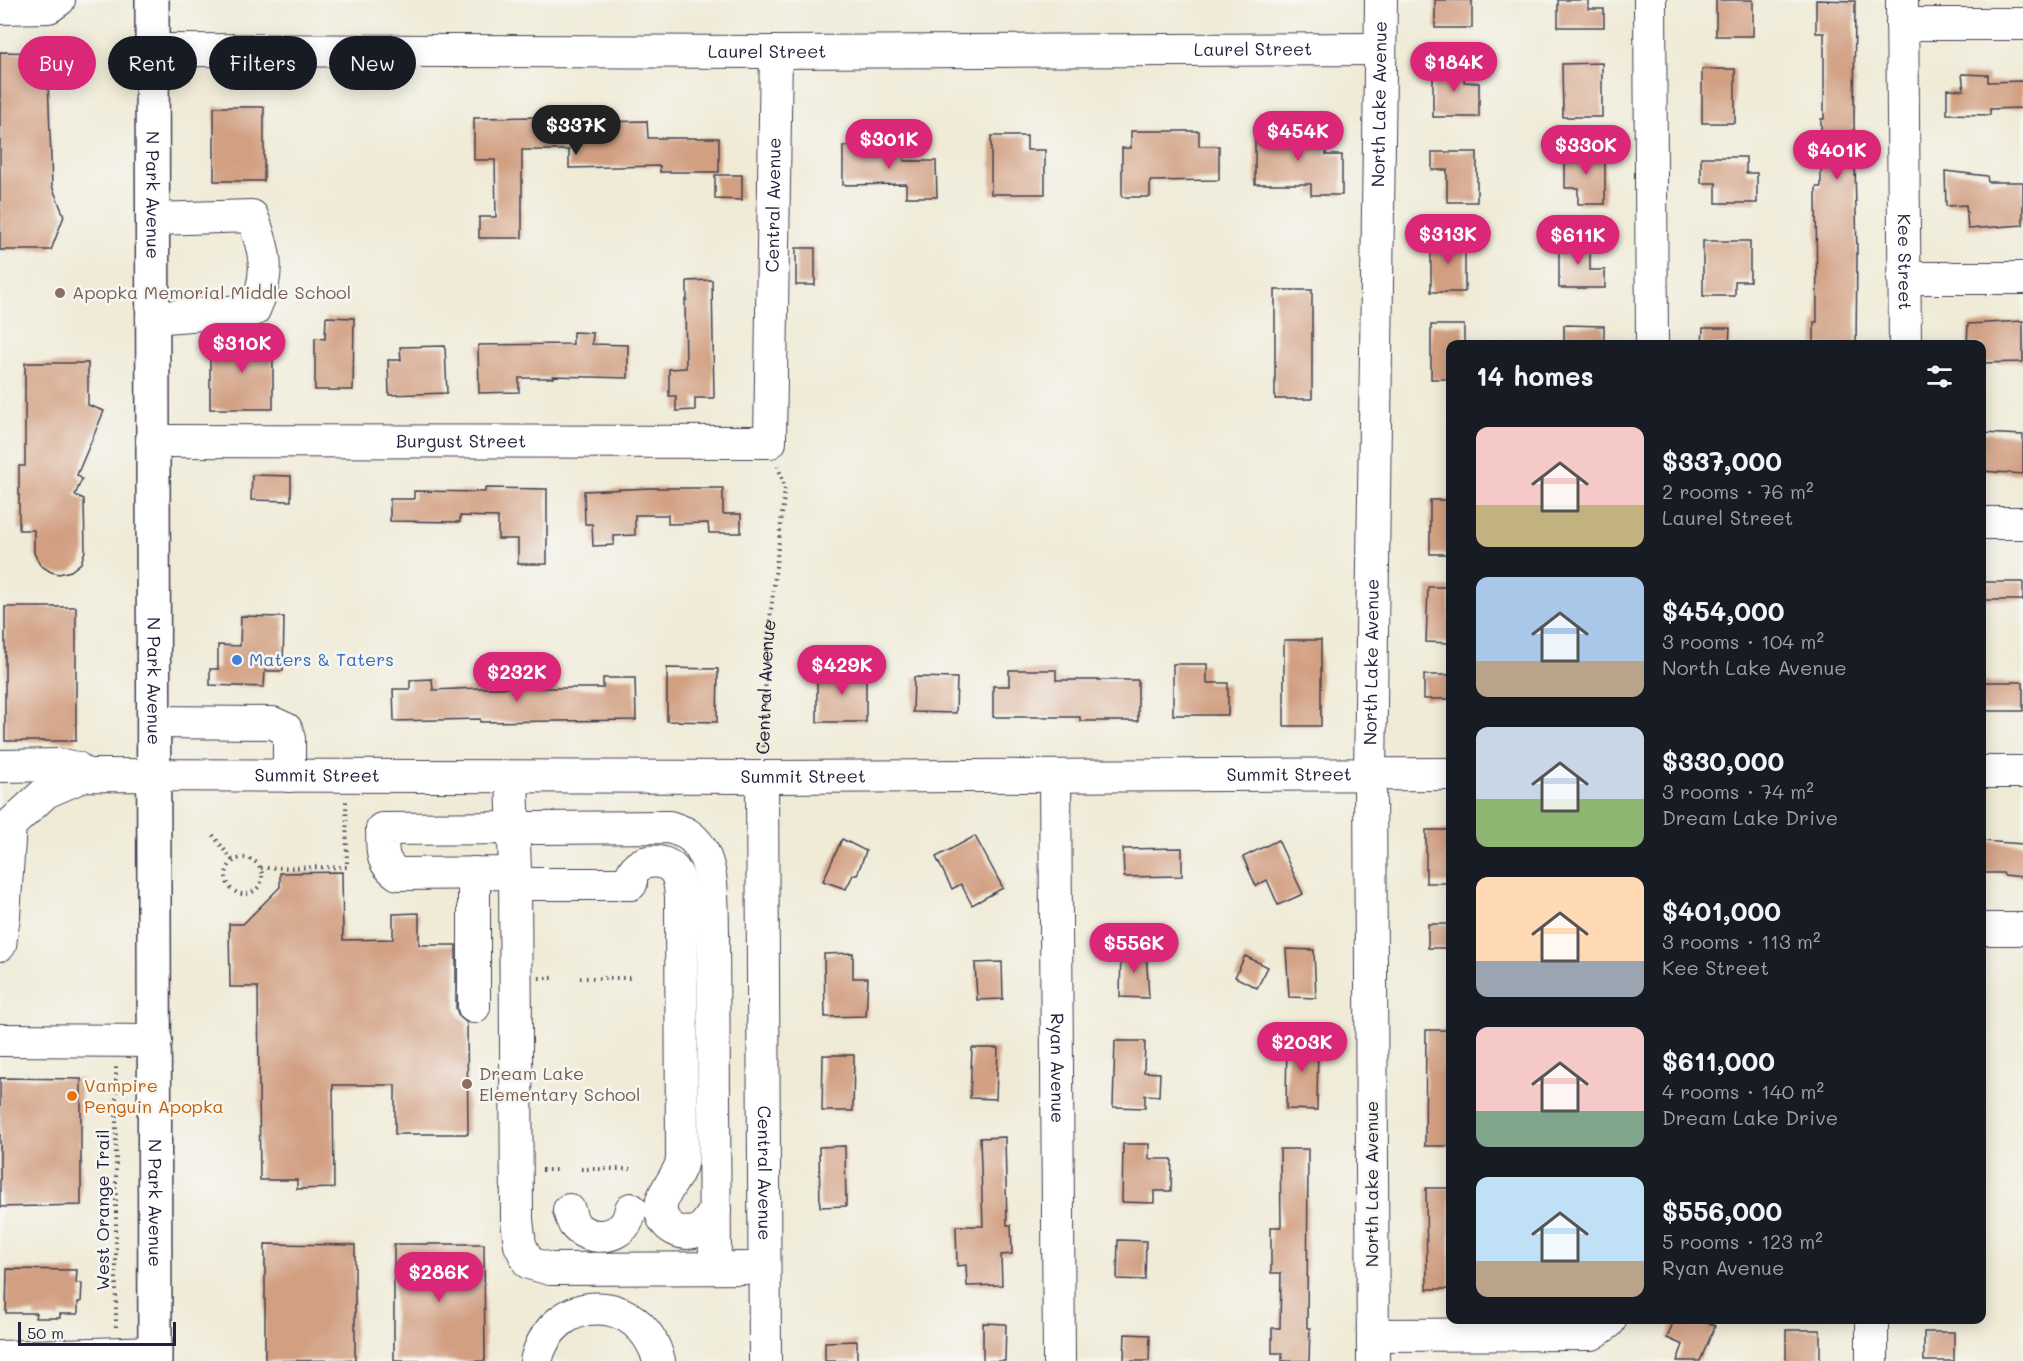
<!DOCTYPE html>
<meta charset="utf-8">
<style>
:root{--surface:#171b24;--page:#242831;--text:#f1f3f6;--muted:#9ea1a6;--accent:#db2777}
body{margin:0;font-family:Mali,sans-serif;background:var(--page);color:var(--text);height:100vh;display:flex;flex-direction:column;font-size:22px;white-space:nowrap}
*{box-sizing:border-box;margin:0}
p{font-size:20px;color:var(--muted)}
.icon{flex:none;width:33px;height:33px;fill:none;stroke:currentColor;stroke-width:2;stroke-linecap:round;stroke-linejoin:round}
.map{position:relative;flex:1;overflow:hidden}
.details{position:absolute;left:1446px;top:340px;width:540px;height:984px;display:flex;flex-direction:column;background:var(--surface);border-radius:12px;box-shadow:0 3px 15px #0003}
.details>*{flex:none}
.top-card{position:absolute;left:18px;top:36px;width:570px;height:54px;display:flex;gap:12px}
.scale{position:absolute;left:18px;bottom:15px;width:158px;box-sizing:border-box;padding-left:6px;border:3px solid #22223b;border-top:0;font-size:16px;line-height:21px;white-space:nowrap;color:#22223b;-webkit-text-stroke:4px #f6f6f2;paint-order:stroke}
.price{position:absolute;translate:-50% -51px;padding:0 14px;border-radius:21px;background:var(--accent);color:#fff;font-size:20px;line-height:39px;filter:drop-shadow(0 2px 3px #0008)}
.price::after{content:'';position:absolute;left:50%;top:36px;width:18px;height:14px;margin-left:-9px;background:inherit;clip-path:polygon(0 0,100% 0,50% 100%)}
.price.active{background:#222;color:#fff}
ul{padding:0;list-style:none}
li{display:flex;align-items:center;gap:18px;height:150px;padding:0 30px}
li span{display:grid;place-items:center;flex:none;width:168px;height:120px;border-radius:12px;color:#555}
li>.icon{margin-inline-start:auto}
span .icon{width:72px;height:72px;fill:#fffc;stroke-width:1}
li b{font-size:26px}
h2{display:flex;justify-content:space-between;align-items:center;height:72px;padding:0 30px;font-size:26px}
.chip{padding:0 21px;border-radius:27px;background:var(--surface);box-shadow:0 3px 15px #0003;font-size:21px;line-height:54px}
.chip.active{background:var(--accent);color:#fff}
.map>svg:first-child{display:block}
.building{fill:#d29f81}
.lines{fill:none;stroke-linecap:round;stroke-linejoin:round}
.minor-casing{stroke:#414052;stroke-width:34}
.major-casing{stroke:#414052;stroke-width:36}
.path{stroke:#414052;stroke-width:4;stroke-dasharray:1.5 4.5;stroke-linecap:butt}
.minor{stroke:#fff;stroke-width:32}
.major{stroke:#fff;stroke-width:33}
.education-dot{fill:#8d6e63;stroke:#f6f6f2;stroke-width:2}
.shop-dot{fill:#3f7fe0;stroke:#f6f6f2;stroke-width:2}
.food-dot{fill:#e8710a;stroke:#f6f6f2;stroke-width:2}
.labels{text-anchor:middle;stroke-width:5;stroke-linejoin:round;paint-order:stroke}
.street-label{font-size:18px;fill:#22223b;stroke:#f6f6f2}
.education-label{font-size:18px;fill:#785e54;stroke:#f6f6f2;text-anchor:start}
.shop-label{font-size:18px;fill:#366cbe;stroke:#f6f6f2;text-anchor:start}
.food-label{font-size:18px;fill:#c56008;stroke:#f6f6f2;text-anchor:start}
</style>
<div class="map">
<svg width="2023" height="1361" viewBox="0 0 2023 1361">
<rect width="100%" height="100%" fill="#f6f6f2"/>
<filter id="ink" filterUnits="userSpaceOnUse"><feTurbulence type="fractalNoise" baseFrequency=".0167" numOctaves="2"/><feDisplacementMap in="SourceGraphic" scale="12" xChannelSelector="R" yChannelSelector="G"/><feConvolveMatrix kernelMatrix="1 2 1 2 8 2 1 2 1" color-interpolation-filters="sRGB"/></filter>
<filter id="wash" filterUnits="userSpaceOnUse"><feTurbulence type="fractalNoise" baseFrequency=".008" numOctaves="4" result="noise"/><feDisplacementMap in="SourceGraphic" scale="24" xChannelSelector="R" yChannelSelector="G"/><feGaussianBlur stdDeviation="1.35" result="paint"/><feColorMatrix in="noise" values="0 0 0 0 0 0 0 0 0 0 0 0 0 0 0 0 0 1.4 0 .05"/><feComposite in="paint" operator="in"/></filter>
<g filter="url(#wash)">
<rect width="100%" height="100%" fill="#f0ebd7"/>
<g id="blocks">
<g class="building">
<rect x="1435" y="0" width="37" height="28"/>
<polygon points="1558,0 1588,0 1588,9 1604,9 1604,27 1558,27"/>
<rect x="1716" y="0" width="37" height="36"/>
<polygon points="1816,0 1855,1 1854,119 1857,254 1856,345 1814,345 1814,322 1817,322 1816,187 1821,187 1821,119 1824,119 1824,33 1816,33"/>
<polygon points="0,52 47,53 52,186 64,216 51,250 0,250"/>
<polygon points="1602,63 1602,117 1563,117 1562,64"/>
<polygon points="1433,64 1465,64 1464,82 1479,83 1479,117 1433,117"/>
<rect x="1702" y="69" width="33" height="54"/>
<polygon points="1962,74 1988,75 1988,82 2023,81 2023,108 1990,109 1990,115 1947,114 1947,89 1964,90"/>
<rect x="214" y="107" width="50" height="74"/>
<polygon points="543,117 543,123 647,121 648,138 719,138 719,172 660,172 660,166 569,168 569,150 522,150 522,238 479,238 479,217 496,217 495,160 474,160 474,118"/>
<polygon points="1131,131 1199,131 1199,146 1219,146 1219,180 1150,181 1150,197 1122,197 1122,148 1131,148"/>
<polygon points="1255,132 1326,132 1326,155 1342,155 1342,195 1311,195 1311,184 1255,184"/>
<polygon points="991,136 1027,136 1027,150 1045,150 1045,194 991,194"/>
<polygon points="843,146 904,146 904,161 936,161 937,197 906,197 906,184 843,185"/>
<polygon points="1432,152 1477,152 1477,202 1447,202 1447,170 1432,170"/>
<polygon points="1565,152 1605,152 1605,204 1578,204 1578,188 1565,188"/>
<polygon points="1701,157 1746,157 1746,173 1757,173 1757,203 1716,203 1716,183 1701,183"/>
<polygon points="1945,171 1987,176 1988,182 2023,182 2023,225 1968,229 1966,205 1946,206"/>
<polygon points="715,175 742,175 742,200 715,199"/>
<rect x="1431" y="238" width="34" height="54"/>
<polygon points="1559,240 1590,240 1590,270 1605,270 1605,288 1559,288"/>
<polygon points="1703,241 1750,241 1750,281 1735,281 1735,296 1703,296"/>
<rect x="796" y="248" width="19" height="37"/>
<polygon points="712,280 714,398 695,398 695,410 676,411 676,396 669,396 669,369 686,368 685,300 687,300 687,281"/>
<rect x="1275" y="290" width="37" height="109"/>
<polygon points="326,317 354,318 353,390 315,390 315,338 325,339"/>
<polygon points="2023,321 2023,362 1982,363 1982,345 1967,345 1968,324"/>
<polygon points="1431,325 1464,325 1464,345 1450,345 1450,379 1431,379"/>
<polygon points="1564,325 1604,326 1604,345 1564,345"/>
<polygon points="1703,328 1730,328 1729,345 1702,345"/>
<polygon points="573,332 593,333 592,344 628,345 628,378 553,376 554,378 519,378 519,392 479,393 478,345 573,344"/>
<rect x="210" y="340" width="63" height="69"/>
<polygon points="445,346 447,393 389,395 388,360 401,360 400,347"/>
<polygon points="25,363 88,363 88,405 104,411 77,475 82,479 75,495 84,499 85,551 81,563 71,571 59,574 51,572 40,565 34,553 34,530 19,530 19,466 25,466"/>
<polygon points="1982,433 2023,435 2023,474 1982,471"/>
<polygon points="252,475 291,476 291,501 251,500"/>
<polygon points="485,488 547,489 547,564 518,564 518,539 498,539 498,517 460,516 460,522 390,521 390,499 414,499 414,491 485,492"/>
<polygon points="651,488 723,488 723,514 741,514 741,533 709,533 708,523 668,524 668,515 635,515 635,535 614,536 614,545 593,546 592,524 585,524 584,491"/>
<rect x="1430" y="500" width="20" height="54"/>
<rect x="1982" y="582" width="41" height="18"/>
<polygon points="1428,587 1450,587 1450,643 1426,642"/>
<rect x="5" y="607" width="71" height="134"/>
<polygon points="241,616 284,617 283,671 265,671 264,687 210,685 210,669 218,669 218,645 240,646"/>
<rect x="1284" y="640" width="37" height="86"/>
<polygon points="1173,664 1207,664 1207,683 1228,683 1228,715 1173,715"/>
<polygon points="667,668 718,669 717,722 667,721"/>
<rect x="817" y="670" width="49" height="52"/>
<polygon points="1009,670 1056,670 1056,680 1138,680 1138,721 1080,721 1080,717 993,717 993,686 1009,686"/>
<rect x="1424" y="675" width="26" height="24"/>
<polygon points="914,677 957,678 956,713 913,712"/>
<polygon points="603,678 635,678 636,720 480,722 480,719 394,721 393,689 410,689 410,680 432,679 433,690 479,688 603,688"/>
<rect x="1982" y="682" width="41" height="29"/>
<rect x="1426" y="830" width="24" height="53"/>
<polygon points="975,836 1003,888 972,905 961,884 952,889 936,857"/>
<polygon points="842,839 866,851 857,875 853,875 846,889 823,881"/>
<polygon points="1278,840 1303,894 1278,905 1267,880 1256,886 1243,857"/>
<polygon points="1982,841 2023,844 2023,877 2004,875 2003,873 1982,873"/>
<polygon points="1182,848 1182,876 1124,877 1123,849"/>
<polygon points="342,872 343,940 393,939 393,914 419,913 419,945 456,945 456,1008 459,1016 467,1023 468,1134 395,1134 395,1085 333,1085 334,1188 297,1189 297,1180 260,1180 258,987 230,987 229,924 243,924 280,887 280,873"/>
<rect x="1428" y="924" width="22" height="24"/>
<polygon points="1121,949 1146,950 1149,998 1120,997"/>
<polygon points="1286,949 1314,950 1316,998 1289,997"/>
<polygon points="853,953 853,978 868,978 866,1016 825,1017 824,954"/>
<polygon points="1245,956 1268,967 1257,988 1235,977"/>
<polygon points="1002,962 1003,999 977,1000 975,963"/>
<polygon points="1426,1030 1450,1030 1450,1146 1425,1146"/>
<polygon points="1287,1036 1318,1037 1317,1110 1286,1109"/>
<polygon points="1115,1041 1145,1041 1144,1072 1160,1073 1159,1096 1145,1095 1145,1108 1113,1107"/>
<polygon points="972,1048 998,1048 996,1099 970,1098"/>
<polygon points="823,1055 854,1055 853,1111 822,1111"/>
<polygon points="0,1078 81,1079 81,1205 0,1207"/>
<polygon points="1005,1137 1007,1225 1011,1225 1012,1254 1001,1255 1002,1285 967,1286 966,1265 957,1266 956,1226 983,1226 980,1138"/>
<polygon points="1123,1144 1149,1144 1149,1159 1172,1159 1171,1191 1154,1191 1154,1203 1122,1202"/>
<polygon points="845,1146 846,1206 820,1207 819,1147"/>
<polygon points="1280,1149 1308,1149 1307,1328 1310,1328 1309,1361 1282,1361 1282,1353 1272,1353 1272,1328 1280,1328 1281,1273 1271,1273 1271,1227 1281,1227"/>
<polygon points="1426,1188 1450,1188 1450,1289 1427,1289"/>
<polygon points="1118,1240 1146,1241 1145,1280 1117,1279"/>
<polygon points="265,1244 355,1245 355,1360 265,1361"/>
<polygon points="394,1244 484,1244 485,1361 394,1361"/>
<polygon points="7,1269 77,1270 76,1283 82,1283 81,1302 78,1302 78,1314 60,1314 60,1318 35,1318 36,1313 6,1313"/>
<polygon points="1674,1320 1701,1320 1715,1326 1700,1361 1677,1361 1683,1345 1667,1338"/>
<polygon points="983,1323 1006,1324 1005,1361 983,1361"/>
<rect x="1786" y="1330" width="34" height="31"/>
<rect x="1924" y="1332" width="30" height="29"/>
<polygon points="1125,1334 1150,1335 1149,1361 1124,1361"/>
<polygon points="857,1341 857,1361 825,1361 825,1342"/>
</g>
</g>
</g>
<g filter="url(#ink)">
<use href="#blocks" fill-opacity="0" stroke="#414052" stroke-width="1.5"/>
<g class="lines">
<defs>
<g id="minor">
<polyline points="1650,0 1652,345"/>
<path id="s2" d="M1902,0L1905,345"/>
<polyline points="0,8 49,7 59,0"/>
<polyline points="1902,24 2023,24"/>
<path id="s3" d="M152,50L776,52L1380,49"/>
<polyline points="1903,278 2023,278"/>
<path d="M152,318L254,310C271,274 266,252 252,216L154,219"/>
<path id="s4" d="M152,441L770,442L776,52"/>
<polyline points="1982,523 2023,523"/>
<polyline points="154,722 273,723 286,729 289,739 289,776"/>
<polyline points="0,766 63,765 77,768 85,775"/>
<polyline points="1982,772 2023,772"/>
<path id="s5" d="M1055,776L1059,1361"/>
<polyline points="512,777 515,873 517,1220 520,1245 529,1263 550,1269 764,1268"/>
<path id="s6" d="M762,777L765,1361"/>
<polyline points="474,873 474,1007"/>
<path d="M515,873L398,874C379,861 383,850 382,829L669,827C675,829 682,831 687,834C716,852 712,903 713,932L715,1268"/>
<path d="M515,884H631C631,880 631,877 632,874C640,857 667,858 676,873C680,880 680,888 681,896L682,1160C679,1179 659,1192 661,1211C663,1227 682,1237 697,1231C706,1227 710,1218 715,1210"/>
<polyline points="1982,929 2023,929"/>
<path id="s7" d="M0,945L4,916L10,825L46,792L85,775L762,777L1450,774"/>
<polyline points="0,1040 156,1041"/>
<path d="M569,1210C570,1214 572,1220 574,1224C586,1240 614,1240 626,1223C628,1220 630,1213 631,1209"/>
<polyline points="1872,1320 1872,1361"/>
<polyline points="1373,1335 1592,1334 1608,1323 1610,1320"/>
<polyline points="0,1357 155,1352"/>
<path d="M536,1361C553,1291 641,1291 659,1361"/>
<path id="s8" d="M1373,1361L1370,775L1381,0"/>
</g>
<g id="major">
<path id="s9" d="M152,0L155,1361"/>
</g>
</defs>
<use href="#minor" class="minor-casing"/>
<use href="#major" class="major-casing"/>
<g class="path">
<path id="s1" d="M763,753L767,645L785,488L778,466"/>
<polyline points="213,835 233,861"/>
<circle cx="244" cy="876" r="18"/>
<polyline points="261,868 347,867 346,799"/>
<polyline points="539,978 556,978"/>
<polyline points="580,978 631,978"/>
<polyline points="581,1169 631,1169"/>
<polyline points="542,1170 557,1170"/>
<polyline points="116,1327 116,1065"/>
</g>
<use href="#minor" class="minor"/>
<use href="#major" class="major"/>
</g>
</g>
<g class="education-dot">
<circle cx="60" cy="293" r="6"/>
<circle cx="467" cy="1084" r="6"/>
</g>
<circle class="shop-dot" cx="237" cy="660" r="6"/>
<circle class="food-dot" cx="72" cy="1096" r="6"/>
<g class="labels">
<g class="street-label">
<text dy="6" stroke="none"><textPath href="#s3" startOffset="1101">Laurel Street</textPath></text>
<text dy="6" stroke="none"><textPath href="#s3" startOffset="615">Laurel Street</textPath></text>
<text dy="6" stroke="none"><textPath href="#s8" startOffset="1257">North Lake Avenue</textPath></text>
<text dy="6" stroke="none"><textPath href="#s9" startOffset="195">N Park Avenue</textPath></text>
<text dy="6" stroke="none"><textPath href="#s4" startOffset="855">Central Avenue</textPath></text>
<text dy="6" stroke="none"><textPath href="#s2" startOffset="262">Kee Street</textPath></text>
<text dy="6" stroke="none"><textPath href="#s4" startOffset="309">Burgust Street</textPath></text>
<text dy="6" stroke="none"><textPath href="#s8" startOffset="699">North Lake Avenue</textPath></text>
<text dy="6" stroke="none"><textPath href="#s9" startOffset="681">N Park Avenue</textPath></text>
<text dy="6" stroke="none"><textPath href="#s1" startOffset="66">Central Avenue</textPath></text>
<text dy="6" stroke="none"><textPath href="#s7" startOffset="1416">Summit Street</textPath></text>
<text dy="6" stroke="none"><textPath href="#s7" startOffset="444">Summit Street</textPath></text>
<text dy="6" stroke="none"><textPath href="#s7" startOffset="930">Summit Street</textPath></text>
<text dy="6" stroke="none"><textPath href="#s5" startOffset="292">Ryan Avenue</textPath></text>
<text dy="6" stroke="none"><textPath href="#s6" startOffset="396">Central Avenue</textPath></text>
<text transform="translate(1372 1184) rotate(-90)" y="6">North Lake Avenue</text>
<text dy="6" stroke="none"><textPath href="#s9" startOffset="1203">N Park Avenue</textPath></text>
<text transform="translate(103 1210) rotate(-90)" y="6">West Orange Trail</text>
</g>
<g class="education-label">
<text x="72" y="299">Apopka Memorial Middle School</text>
<text x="479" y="1080">Dream Lake<tspan x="479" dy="21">Elementary School</tspan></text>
</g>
<g class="shop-label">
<text x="249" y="666">Maters &amp; Taters</text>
</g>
<g class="food-label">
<text x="84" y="1092">Vampire<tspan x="84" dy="21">Penguin Apopka</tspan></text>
</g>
</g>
</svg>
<div class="scale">50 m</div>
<b class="price" style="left:1454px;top:93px">$184K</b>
<b class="price active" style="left:576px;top:156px">$337K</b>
<b class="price" style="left:1298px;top:162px">$454K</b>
<b class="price" style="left:889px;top:170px">$301K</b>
<b class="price" style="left:1586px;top:176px">$330K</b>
<b class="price" style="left:1837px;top:181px">$401K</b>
<b class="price" style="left:1448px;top:265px">$313K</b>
<b class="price" style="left:1578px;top:266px">$611K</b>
<b class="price" style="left:242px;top:374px">$310K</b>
<b class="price" style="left:842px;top:696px">$429K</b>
<b class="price" style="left:517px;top:703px">$232K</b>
<b class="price" style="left:1134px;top:974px">$556K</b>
<b class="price" style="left:1302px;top:1073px">$203K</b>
<b class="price" style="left:439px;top:1303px">$286K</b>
<div class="top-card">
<a class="chip active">Buy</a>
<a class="chip">Rent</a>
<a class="chip">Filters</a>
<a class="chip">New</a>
</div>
<section class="details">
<h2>14 homes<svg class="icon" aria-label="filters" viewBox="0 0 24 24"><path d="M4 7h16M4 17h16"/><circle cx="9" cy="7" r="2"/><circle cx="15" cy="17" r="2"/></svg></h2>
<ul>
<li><span style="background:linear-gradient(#f6c9c9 65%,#c2b280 0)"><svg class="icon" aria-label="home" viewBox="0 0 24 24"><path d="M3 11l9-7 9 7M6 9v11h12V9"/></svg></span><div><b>$337,000</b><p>2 rooms · 76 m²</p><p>Laurel Street</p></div></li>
<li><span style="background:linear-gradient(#a9c7e8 70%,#b9a48a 0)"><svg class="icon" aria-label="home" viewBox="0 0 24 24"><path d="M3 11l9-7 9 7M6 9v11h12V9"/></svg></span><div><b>$454,000</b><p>3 rooms · 104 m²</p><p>North Lake Avenue</p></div></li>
<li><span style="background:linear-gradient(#c9d6e8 60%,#8fb573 0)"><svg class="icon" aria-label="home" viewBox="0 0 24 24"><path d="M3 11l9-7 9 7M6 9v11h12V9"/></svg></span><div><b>$330,000</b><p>3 rooms · 74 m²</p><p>Dream Lake Drive</p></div></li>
<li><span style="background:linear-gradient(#ffd9b3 70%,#9aa5b1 0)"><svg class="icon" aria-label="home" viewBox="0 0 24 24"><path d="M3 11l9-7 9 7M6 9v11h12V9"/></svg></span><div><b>$401,000</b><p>3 rooms · 113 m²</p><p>Kee Street</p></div></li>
<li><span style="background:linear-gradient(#f6c9c9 70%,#7fa58c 0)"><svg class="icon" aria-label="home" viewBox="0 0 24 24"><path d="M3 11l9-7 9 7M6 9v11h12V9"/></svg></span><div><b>$611,000</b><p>4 rooms · 140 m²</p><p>Dream Lake Drive</p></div></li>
<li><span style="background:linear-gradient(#bfe0f5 70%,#b9a48a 0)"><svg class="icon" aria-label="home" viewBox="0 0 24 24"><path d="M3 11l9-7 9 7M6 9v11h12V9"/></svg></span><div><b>$556,000</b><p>5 rooms · 123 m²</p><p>Ryan Avenue</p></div></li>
</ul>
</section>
</div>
